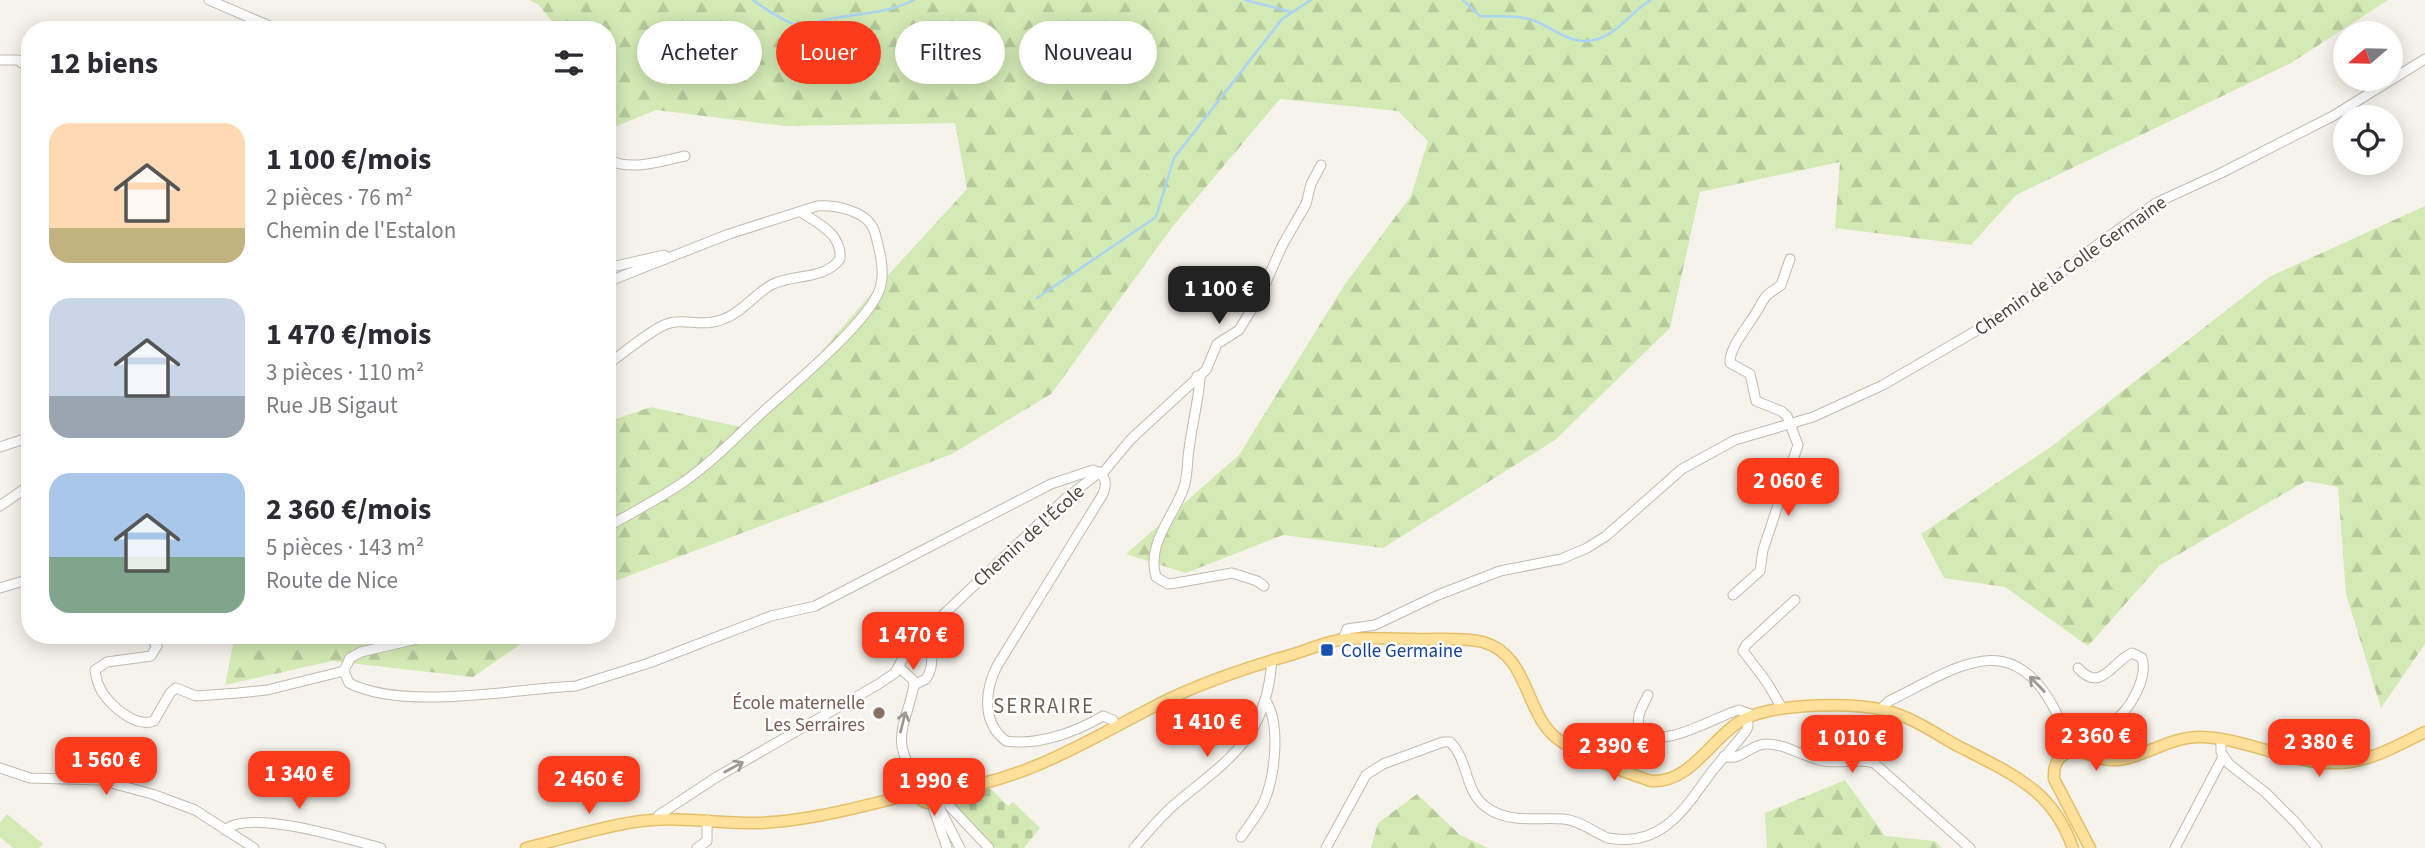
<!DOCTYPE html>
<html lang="fr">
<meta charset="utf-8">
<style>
:root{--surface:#fff;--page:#f2f2f3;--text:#2b2b33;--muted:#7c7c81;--accent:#fc3a1c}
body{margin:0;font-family:"Source Sans 3",sans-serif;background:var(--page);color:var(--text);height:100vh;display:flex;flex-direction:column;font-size:26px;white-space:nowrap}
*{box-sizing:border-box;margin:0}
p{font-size:23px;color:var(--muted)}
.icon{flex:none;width:38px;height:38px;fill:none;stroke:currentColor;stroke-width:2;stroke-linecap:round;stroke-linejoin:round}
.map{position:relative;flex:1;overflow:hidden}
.panel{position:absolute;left:21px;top:21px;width:595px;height:623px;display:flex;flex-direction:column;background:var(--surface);border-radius:28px;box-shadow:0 4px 18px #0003}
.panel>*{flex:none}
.banner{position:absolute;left:637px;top:21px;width:665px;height:63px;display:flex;gap:14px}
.needle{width:46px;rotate:250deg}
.controls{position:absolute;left:2333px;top:21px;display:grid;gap:14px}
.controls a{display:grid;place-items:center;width:70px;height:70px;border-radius:50%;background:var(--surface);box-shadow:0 4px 18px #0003;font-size:35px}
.price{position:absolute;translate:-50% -60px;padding:0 16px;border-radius:14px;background:var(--accent);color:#fff;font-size:23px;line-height:46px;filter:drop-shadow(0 2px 4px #0008)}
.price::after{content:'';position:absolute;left:50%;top:42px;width:21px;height:16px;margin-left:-10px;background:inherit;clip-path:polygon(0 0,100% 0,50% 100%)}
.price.on{background:#222;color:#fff}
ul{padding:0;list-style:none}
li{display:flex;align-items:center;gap:21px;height:175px;padding:0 28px}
li span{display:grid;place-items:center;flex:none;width:196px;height:140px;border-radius:21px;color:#555}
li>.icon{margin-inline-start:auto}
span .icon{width:84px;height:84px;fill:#fffc;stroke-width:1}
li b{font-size:30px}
h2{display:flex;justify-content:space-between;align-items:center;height:84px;padding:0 28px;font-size:30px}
.tag{padding:0 24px;border-radius:32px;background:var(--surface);box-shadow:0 4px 18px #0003;font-size:24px;line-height:63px}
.tag.on{background:var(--accent);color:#fff}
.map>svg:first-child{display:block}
.forest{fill:url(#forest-firs)}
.cemetery{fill:url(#cemetery-stones)}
.garden{fill:#d3eab5}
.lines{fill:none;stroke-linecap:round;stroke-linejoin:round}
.stream{stroke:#a9d5f2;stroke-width:2.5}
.minor-casing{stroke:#c2baae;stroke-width:11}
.major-casing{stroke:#e6bf6a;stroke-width:13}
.minor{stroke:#fff;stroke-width:9}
.major{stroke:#ffe19c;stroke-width:10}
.oneway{stroke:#9c9892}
.transit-dot{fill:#1a4fb4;stroke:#fff;stroke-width:2.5}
.education-dot{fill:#8d6e63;stroke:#fff;stroke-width:2.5}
.labels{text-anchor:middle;stroke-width:5;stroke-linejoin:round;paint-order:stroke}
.street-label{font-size:19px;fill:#4b4439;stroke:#fff}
.transit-label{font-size:19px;fill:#164399;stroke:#fff;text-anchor:start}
.education-label{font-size:19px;fill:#785e54;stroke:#fff;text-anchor:end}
.neighbourhood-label{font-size:21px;letter-spacing:2px;fill:#6e6150;stroke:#fff}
</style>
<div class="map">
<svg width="2425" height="848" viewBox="0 0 2425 848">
<defs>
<pattern id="forest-firs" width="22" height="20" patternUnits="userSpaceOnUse" patternTransform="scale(1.75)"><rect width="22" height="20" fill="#d3eab5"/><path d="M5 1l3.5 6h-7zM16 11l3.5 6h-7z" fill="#b7ca9c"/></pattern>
<pattern id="cemetery-stones" width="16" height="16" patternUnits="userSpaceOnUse" patternTransform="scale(1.75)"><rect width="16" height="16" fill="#d3eab5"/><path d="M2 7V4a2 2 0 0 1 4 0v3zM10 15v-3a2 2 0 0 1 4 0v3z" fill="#b7ca9c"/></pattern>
</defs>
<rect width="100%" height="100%" fill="#f6f3ec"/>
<g class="forest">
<polygon points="528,0 2388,0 2291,63 2016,195 1971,245 1835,228 1840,162 1700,192 1670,328 1555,440 1383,548 1283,535 1186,573 1126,554 1239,455 1345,284 1411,196 1428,141 1398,111 1280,99 1173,226 1051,394 952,454 607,584 607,422 651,407 753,430 879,285 967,189 955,123 785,126 656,110 607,130 607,30 559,30 538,4"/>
<polygon points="2425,206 2425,644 2381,708 2346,594 2338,487 2306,481 2160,565 2088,646 2005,587 1944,578 1921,534 2052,446 2269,277"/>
<polygon points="235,635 534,635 473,677 332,661 225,685"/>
<polygon points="1845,780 1885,836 1935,841 1942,848 1767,848 1765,813"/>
<polygon points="1417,794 1460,835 1488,848 1371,848 1378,823"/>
</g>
<polygon class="cemetery" points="990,788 1008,806 1013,802 1040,828 1024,848 996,848 949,799"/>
<polygon class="garden" points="7,814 43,844 39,848 13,848 0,837 0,823"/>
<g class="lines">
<g class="stream">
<path d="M753,0C764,8 789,25 802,26C810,26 820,20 829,19C858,13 887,14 914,0"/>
<polyline points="1245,0 1292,12"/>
<path d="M1463,0L1480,16C1495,17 1514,15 1529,19C1552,25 1568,46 1594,40C1618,35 1631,11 1651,0"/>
<polyline points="1037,298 1156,217 1174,158 1282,19 1311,0"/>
</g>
<defs>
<g id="minor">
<polyline points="209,0 279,30"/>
<polyline points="0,60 18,60 30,69"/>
<path d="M607,159C630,172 661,161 685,156"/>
<polyline points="607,268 664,255"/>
<path d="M607,282L729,234L817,206C837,205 869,211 875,233C880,252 886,273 879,291C867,323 793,385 765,410C739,434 715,460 685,481C661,498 633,512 607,527"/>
<path d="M607,365C621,355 655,326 670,323C683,319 699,325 713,322C738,318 751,297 771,285C794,273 823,281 840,259C842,234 819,224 801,212"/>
<path d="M1197,376L1200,379C1198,403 1192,425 1189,449C1187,461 1188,475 1184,487C1174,517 1146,543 1156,577L1168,584L1176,583L1232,573L1257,581L1264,586"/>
<polyline points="0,447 30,437"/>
<polyline points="1102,474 1131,439 1206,370 1217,344 1239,330 1260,296 1282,246 1306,204 1311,184 1321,165"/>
<polyline points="0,506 30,485"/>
<polyline points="0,588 30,579"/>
<path d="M1733,595L1760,571L1763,550L1798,445L1787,416L1781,411L1756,401L1750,374L1730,363C1729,345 1754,320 1762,302L1767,295L1781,285L1790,259"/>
<path d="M434,635L361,652L350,658L344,671L349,683C403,711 514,689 576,686L649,663L771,616L815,606L1051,484L1093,470C1105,474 1108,482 1103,494L997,666C985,690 981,722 1006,741C1038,746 1076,732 1103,716L1113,720L1116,727"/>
<path d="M149,636L157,646L151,656L107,662L95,670C96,678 98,685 102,692C112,707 136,728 154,721L170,693L176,688L196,696L238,693L267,690L344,671"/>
<polyline points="1343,640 1347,629 1375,625 1438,595 1500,571 1561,559 1587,548 1606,536 1682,469 1735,440 1813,417 1883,385 1986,325 2035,293 2101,242 2156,203 2221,173 2333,116 2425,59"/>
<path d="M899,667L913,680L914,685C906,726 888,740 919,781"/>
<path d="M914,685L926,679C935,666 933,646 923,634"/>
<path d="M1648,695C1643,706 1633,719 1642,731C1659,752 1719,715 1739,710L1753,715"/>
<polyline points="1782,708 1766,681 1743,651 1746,645 1795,600"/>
<path d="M1881,709L1889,701C1952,671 2010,623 2055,710C2058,716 2061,724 2066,729C2073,738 2078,739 2078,751"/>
<path d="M2076,739C2088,730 2100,729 2112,722C2130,711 2148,678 2142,658L2132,653C2113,661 2101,694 2078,668"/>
<polyline points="2221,739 2221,752 2229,764 2266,793 2295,822 2317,848"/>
<path d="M1724,756C1741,762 1749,745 1765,744C1785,743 1805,758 1824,761C1842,764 1858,758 1874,763L1970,848"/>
<polyline points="0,768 30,778 100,780 152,794 195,810 254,848"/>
<polyline points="941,797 989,848"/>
<polyline points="936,801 960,848"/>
<polyline points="932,804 947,848"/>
<polyline points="657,819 659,815 715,778 877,685 895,673 907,651 923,634 1065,499 1100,472"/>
<path d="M225,830C249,808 351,840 381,848"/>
<path d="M1241,837C1249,826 1257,815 1263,804C1275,778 1281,725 1266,701"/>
<polyline points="697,848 707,841 707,820"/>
<path d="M1134,848C1147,833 1160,817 1175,804C1230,758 1266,739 1272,660"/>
<path d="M1326,848L1366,775L1383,764L1443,742H1450C1469,760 1464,791 1486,807C1509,824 1537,817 1564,819C1581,821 1593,832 1608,838C1661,848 1684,810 1710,774C1717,764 1743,737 1747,729C1749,724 1748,723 1746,718"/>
<polyline points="2175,848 2223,757"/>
</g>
<g id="major">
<circle cx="930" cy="789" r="14"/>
<path d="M944,790C1027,782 1096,735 1169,699C1209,680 1252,666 1294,654C1310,649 1328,641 1345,639C1368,637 1391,639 1414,639C1436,640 1462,637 1483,642C1526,654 1525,706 1551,733C1567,751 1626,773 1651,781C1694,784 1714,730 1751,716C1783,704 1852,702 1884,710C1910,716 1933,732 1956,745C1983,759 2012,772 2035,791C2053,806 2065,826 2073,848"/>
<path d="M526,848C564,839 602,826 641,821C681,816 720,824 759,823C812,821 866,805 917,793"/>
<path d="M2090,848L2054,779C2054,771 2054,765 2059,759C2073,742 2093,759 2110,760C2139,762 2169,735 2203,737C2249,739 2293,765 2340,763C2369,762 2399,745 2425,732"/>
</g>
</defs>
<use href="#minor" class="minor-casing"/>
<use href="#major" class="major-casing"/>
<use href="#minor" class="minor"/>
<use href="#major" class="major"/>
</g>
<defs><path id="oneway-shaft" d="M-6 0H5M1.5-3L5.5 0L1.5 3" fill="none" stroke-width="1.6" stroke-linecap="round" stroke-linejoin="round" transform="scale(1.75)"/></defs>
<g class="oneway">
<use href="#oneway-shaft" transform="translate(2037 684) rotate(-134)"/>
<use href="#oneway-shaft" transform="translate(903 722) rotate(-76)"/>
<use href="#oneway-shaft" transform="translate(734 767) rotate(-29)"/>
</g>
<rect class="transit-dot" x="1320" y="643" width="14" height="14" rx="3.5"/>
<circle class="education-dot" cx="879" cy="713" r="7"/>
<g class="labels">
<g class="street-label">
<text transform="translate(2070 265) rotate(-35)" y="7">Chemin de la Colle Germaine</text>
<text transform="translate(1028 535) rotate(-42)" y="7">Chemin de l'École</text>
</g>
<g class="transit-label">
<text x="1341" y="657">Colle Germaine</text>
</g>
<g class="education-label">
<text x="865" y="709">École maternelle<tspan x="865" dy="22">Les Serraires</tspan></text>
</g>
<g class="neighbourhood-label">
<text x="1044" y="713">SERRAIRE</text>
</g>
</g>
</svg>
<div class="controls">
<a><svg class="needle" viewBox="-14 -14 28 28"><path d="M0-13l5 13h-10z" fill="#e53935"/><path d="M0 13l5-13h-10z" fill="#7c7c81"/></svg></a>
<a><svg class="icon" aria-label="locate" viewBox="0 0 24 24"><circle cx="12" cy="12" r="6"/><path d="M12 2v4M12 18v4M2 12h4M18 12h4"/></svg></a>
</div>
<b class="price on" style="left:1219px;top:326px">1 100 €</b>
<b class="price" style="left:1788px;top:518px">2 060 €</b>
<b class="price" style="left:913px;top:672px">1 470 €</b>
<b class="price" style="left:1207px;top:759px">1 410 €</b>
<b class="price" style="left:2096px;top:773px">2 360 €</b>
<b class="price" style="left:1852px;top:775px">1 010 €</b>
<b class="price" style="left:2319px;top:779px">2 380 €</b>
<b class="price" style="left:1614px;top:783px">2 390 €</b>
<b class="price" style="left:106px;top:797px">1 560 €</b>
<b class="price" style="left:299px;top:811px">1 340 €</b>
<b class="price" style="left:589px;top:816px">2 460 €</b>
<b class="price" style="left:934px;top:818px">1 990 €</b>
<div class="banner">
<a class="tag">Acheter</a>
<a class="tag on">Louer</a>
<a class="tag">Filtres</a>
<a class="tag">Nouveau</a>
</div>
<section class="panel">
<h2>12 biens<svg class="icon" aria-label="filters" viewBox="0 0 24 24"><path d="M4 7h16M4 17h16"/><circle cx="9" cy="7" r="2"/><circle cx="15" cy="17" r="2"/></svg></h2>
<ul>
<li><span style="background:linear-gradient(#ffd9b3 75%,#c2b280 0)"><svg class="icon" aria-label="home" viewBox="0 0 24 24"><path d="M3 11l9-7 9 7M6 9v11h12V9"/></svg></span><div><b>1 100 €/mois</b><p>2 pièces · 76 m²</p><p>Chemin de l'Estalon</p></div></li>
<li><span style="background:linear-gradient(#c9d6e8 70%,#9aa5b1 0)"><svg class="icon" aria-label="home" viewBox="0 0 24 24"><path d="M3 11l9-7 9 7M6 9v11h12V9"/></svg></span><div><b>1 470 €/mois</b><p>3 pièces · 110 m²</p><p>Rue JB Sigaut</p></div></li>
<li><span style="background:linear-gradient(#a9c7e8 60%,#7fa58c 0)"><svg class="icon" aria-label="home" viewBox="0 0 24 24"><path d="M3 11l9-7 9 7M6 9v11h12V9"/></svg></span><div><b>2 360 €/mois</b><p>5 pièces · 143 m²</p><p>Route de Nice</p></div></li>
</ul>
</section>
</div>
